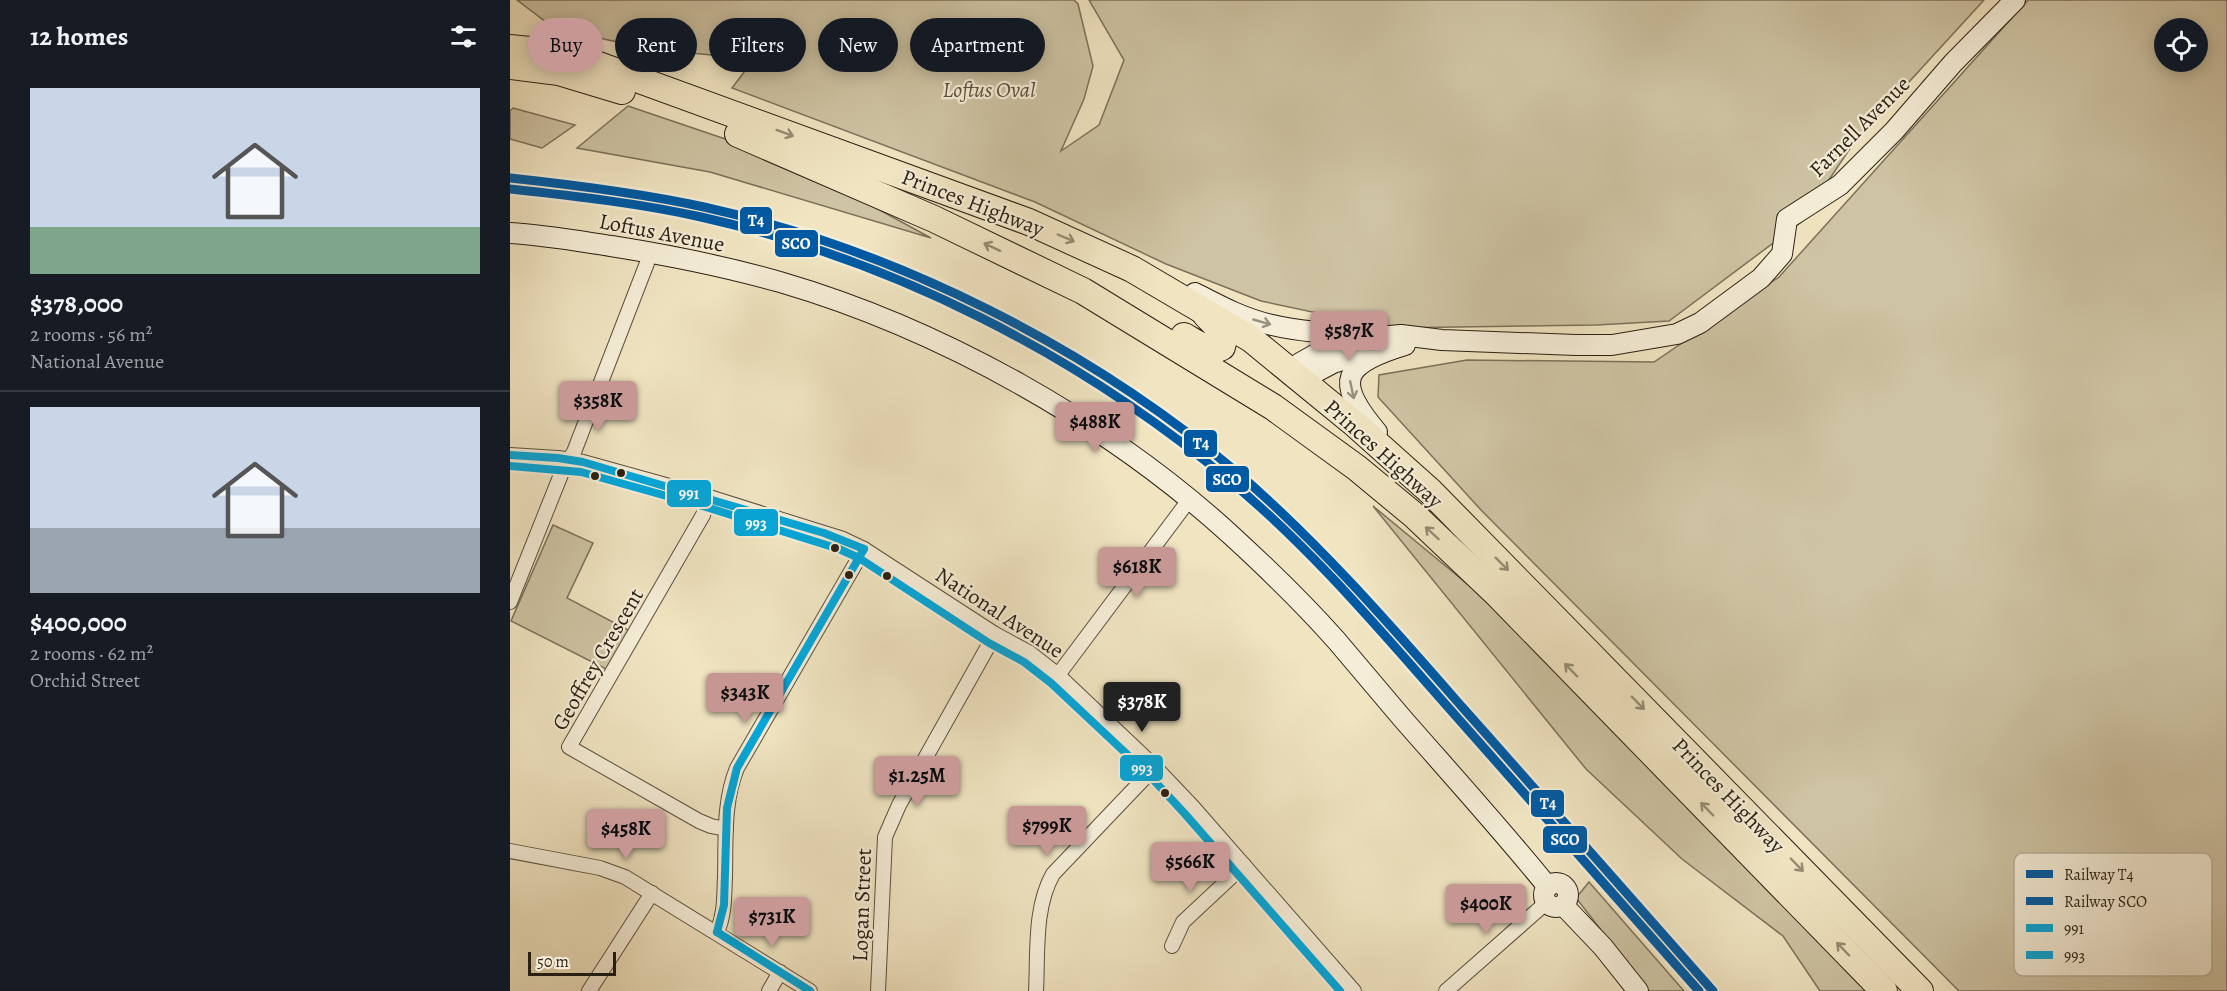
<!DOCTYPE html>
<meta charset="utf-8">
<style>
:root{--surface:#171b24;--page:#242831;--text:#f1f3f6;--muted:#9ea1a6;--line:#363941;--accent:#c59692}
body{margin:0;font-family:Alegreya,serif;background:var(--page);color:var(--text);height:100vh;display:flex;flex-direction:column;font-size:22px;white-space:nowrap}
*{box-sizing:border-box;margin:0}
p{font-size:20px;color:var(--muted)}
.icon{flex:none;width:33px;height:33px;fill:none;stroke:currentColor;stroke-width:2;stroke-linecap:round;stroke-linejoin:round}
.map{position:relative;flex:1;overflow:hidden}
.side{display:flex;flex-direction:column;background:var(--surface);width:510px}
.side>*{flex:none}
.banner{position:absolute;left:18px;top:18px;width:570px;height:54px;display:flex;gap:12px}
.tools{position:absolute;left:1644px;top:18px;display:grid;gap:12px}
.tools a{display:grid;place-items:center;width:54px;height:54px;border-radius:50%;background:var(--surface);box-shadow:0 3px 15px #0003;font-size:30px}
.scale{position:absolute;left:18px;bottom:15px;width:88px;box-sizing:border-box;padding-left:6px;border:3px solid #2a1f13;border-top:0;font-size:16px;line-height:21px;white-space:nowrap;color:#2a1f13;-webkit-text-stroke:4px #f5edd7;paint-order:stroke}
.price{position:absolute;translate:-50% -51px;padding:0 14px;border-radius:6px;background:var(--accent);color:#111;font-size:20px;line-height:39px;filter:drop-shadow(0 2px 3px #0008)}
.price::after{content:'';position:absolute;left:50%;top:36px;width:18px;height:14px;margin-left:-9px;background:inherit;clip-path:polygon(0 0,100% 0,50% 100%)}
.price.current{background:#222;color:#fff}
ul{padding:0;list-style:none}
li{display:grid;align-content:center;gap:12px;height:318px;padding:0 30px}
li+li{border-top:2px solid var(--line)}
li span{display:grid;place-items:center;height:186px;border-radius:0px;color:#555}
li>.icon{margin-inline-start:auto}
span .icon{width:108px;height:108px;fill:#fffc;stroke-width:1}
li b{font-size:26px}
h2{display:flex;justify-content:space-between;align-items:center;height:72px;padding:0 30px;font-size:26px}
.chip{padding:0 21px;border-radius:27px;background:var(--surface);box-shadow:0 3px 15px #0003;font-size:21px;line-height:54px}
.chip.current{background:var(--accent);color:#111}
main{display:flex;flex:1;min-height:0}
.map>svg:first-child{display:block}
.green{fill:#cec3a3;stroke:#7c715b;stroke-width:1.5;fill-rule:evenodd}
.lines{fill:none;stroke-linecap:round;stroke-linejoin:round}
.street-casing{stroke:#5c503e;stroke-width:16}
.secondary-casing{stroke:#2a1f13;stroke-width:22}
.highway-casing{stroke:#2a1f13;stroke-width:28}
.street{stroke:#f5edd7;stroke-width:14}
.secondary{stroke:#f5edd7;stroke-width:20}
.highway{stroke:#f0e4c1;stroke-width:26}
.bus-1-casing{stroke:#f5edd7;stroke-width:12}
.bus-2-casing{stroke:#f5edd7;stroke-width:12}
.bus-1{stroke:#04a6d9;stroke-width:8}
.bus-2{stroke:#04a6d9;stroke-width:8}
.rail-1-casing{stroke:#f5edd7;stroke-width:14}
.rail-2-casing{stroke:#f5edd7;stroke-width:14}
.rail-1{stroke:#005aa3;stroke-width:9}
.rail-2{stroke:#005aa3;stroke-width:9}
.oneway{stroke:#978b73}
.oneway2{stroke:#9a907f}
.bus-dot{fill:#2a1f13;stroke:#f5edd7;stroke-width:2}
.labels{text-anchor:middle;stroke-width:4.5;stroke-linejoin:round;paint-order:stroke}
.park-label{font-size:22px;font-style:italic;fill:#5b503e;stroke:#f5edd7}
.street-label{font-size:22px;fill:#2a1f13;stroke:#f5edd7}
.key{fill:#f5edd7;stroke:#b8af9c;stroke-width:1.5}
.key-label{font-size:16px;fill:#2a1f13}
.line-badge{stroke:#f5edd7;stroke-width:2}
.badge-label{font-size:16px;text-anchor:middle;font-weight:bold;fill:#fff}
</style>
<main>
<section class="side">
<h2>12 homes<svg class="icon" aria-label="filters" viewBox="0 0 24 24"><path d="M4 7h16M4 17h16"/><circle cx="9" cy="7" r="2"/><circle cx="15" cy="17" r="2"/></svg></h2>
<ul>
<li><span style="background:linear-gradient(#c9d6e8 75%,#7fa58c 0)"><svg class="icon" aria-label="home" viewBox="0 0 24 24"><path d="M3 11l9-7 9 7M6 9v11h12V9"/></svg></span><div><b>$378,000</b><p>2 rooms · 56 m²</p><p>National Avenue</p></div></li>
<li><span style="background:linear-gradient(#c9d6e8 65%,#9aa5b1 0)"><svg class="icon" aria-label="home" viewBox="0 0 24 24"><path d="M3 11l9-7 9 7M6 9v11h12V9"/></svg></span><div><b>$400,000</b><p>2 rooms · 62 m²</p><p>Orchid Street</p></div></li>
</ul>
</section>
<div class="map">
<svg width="1717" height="991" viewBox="0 0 1717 991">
<rect width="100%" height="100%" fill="#f0e4c1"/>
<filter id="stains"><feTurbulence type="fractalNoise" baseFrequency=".00333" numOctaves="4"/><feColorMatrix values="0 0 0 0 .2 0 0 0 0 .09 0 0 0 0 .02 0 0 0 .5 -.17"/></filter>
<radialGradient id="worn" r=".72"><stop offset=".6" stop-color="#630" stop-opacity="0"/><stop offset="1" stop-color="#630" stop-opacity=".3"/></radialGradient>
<g class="green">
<polygon points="7,0 564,0 568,4 583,66 574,99 551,151 589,125 614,60 579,0 1474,0 1345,141 1290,223 1159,321 1086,325 878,328 751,301 656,264 525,202 222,88 244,59 139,49 44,28"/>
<path d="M1518,0H1717V991H1449L971,510L868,397L869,375L957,360L1144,362L1269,277ZM1654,28H1688V62H1654Z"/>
<polygon points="118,106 236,146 366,208 421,238 200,172 67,148"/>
<polygon points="3,108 65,125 32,148 0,139 0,111"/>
<polygon points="863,506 973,597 1356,991 1310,991 1273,936 1172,859 1076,769"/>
<polygon points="43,525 83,543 57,598 120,631 100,671 1,621"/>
<polygon points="1079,882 1174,991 1139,991 1066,898"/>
</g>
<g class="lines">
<defs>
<g id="street">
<polyline points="0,455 48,458 73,462 199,497 333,539 354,549 485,634 520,653 548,675 645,767 683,807 844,991"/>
<polyline points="199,497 193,515 59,747 189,821 201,826 216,829"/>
<polyline points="0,602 54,467 64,452 137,263 139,252"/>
<polyline points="548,675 679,500"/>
<polyline points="0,851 90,868 115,877 300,991"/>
<path d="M207,932C215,914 214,897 215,877C216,841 213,802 227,768L354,549"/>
<polyline points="662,946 673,922 734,865"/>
<polyline points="79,991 142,893"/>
<polyline points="259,991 270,972"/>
<polyline points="368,991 375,837 389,805 485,634"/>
<path d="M526,991C528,953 524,907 543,874L645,767"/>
<polyline points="936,991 1037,902"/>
</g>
<g id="secondary">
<path d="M0,233C34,235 68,241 101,246C158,255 214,266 270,282C431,329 599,423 722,536C758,569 794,604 826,640C848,666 870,692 892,718C941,774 991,829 1038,887"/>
<path d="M685,293C710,306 734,319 762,325C790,332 820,333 849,334"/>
<polyline points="783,373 790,363 806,354 834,344 867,337 891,335 932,340 1066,345 1102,345 1167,334 1190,323 1251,278 1272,254 1277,219 1330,185 1384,131 1443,63 1505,0"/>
<polyline points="791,380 823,363 861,351"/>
<path d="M867,432C823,380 833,364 895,345"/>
<circle cx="1046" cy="895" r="12"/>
<polyline points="1053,905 1093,947 1128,991"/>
</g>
<g id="highway">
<polyline points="0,48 39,52 72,59 519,222 622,269 741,339 846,425 921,492 1410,991"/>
<polyline points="0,66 49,72 112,91"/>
<polyline points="228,134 424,219 573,291 763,407 847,468 905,516 985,592 1374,991"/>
<path d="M674,336C685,342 700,354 712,347C717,333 704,324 696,315"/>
</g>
</defs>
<use href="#street" class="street-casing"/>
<use href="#secondary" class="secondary-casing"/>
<use href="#highway" class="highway-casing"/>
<use href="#street" class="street"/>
<use href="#secondary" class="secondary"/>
<use href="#highway" class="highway"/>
<defs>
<g id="bus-1">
<polyline points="0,455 48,458 73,462 314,533 354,549"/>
<polyline points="207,932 214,905 217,808 227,768 354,549"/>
<polyline points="207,932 300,991"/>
</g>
<polyline id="bus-2" points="0,466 71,472 196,507 329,549 349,558 479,643 514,662 541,683 638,774 675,814 830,991"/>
</defs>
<use href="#bus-1" class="bus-1-casing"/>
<use href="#bus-2" class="bus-2-casing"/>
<use href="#bus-1" class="bus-1"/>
<use href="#bus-2" class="bus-2"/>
<defs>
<path id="rail-1" d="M0,178C65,185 130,193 194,207C386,250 579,347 729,474C811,545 882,627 953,708C1037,802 1120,897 1203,991"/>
<path id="rail-2" d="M0,189C64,196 128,203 191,217C384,260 569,355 720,481C801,548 868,628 937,706C1021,801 1105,896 1189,991"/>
</defs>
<use href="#rail-1" class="rail-1-casing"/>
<use href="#rail-2" class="rail-2-casing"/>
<use href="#rail-1" class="rail-1"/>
<use href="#rail-2" class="rail-2"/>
</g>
<defs><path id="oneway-shaft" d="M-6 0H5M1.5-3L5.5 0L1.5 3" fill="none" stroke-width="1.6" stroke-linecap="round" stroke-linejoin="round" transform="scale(1.5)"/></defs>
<g class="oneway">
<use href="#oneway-shaft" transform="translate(275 133) rotate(20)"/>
<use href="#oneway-shaft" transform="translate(556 238) rotate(23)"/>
<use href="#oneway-shaft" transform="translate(482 247) rotate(-155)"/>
<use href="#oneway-shaft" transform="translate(922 533) rotate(-137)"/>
<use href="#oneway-shaft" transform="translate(992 564) rotate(45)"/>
<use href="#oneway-shaft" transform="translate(1061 670) rotate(-134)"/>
<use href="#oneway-shaft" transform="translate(1128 703) rotate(46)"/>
<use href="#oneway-shaft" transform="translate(1197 809) rotate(-134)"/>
<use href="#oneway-shaft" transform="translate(1287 865) rotate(46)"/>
<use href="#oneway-shaft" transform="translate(1333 949) rotate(-134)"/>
</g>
<g class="oneway2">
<use href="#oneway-shaft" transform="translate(752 322) rotate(16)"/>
<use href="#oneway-shaft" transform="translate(842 390) rotate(78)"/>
</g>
<g class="bus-dot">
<circle cx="111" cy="473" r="5"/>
<circle cx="85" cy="476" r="5"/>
<circle cx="325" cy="548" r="5"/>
<circle cx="339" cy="575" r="5"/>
<circle cx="377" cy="576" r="5"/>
<circle cx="655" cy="793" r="5"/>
</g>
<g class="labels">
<g class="park-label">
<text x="479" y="97">Loftus Oval</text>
</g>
<g class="street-label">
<text transform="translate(1349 126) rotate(-45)" y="8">Farnell Avenue</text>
<text transform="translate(463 202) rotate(21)" y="8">Princes Highway</text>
<text transform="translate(152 232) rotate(11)" y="8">Loftus Avenue</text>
<text transform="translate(874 453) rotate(42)" y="8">Princes Highway</text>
<text transform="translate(490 612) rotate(33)" y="8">National Avenue</text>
<text transform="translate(87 659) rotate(-60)" y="8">Geoffrey Crescent</text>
<text transform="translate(1219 795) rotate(46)" y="8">Princes Highway</text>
<text transform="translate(351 905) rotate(-88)" y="8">Logan Street</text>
</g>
</g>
<rect x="1504" y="853" width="198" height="123" rx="9" class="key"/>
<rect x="1516" y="870" width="27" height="8" fill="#005aa3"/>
<rect x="1516" y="897" width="27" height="8" fill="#005aa3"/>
<rect x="1516" y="924" width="27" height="8" fill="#04a6d9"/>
<rect x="1516" y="951" width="27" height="8" fill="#04a6d9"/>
<g class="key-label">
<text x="1554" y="880">Railway T4</text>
<text x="1554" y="907">Railway SCO</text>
<text x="1554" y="934">991</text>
<text x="1554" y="961">993</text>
</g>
<g class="line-badge">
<rect x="229" y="206" width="34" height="29" rx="6" fill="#005aa3"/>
<rect x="264" y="229" width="45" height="29" rx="6" fill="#005aa3"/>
<rect x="673" y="429" width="35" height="29" rx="6" fill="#005aa3"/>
<rect x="695" y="465" width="45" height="28" rx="6" fill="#005aa3"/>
<rect x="156" y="479" width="46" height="29" rx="6" fill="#04a6d9"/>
<rect x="223" y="508" width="46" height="29" rx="6" fill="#04a6d9"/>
<rect x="609" y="754" width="45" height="28" rx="6" fill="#04a6d9"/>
<rect x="1020" y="789" width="35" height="29" rx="6" fill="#005aa3"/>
<rect x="1032" y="825" width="46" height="29" rx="6" fill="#005aa3"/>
</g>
<g class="badge-label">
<text x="246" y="226">T4</text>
<text x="286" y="249">SCO</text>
<text x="691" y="449">T4</text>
<text x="717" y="485">SCO</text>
<text x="179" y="499">991</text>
<text x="246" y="529">993</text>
<text x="632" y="774">993</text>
<text x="1038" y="809">T4</text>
<text x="1055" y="845">SCO</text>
</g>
<rect width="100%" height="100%" filter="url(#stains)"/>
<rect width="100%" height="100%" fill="url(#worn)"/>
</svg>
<div class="tools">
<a><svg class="icon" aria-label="locate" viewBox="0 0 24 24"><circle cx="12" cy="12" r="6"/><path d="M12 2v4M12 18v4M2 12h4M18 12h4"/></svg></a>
</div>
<div class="scale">50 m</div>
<b class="price" style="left:839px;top:362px">$587K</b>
<b class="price" style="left:88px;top:432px">$358K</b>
<b class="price" style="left:585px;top:453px">$488K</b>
<b class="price" style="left:627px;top:598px">$618K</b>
<b class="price" style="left:235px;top:724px">$343K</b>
<b class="price current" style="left:632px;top:733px">$378K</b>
<b class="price" style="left:407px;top:807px">$1.25M</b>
<b class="price" style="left:537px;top:857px">$799K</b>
<b class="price" style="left:116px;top:860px">$458K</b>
<b class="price" style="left:680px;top:893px">$566K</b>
<b class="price" style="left:976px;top:935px">$400K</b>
<b class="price" style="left:262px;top:948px">$731K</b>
<div class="banner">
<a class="chip current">Buy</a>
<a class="chip">Rent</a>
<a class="chip">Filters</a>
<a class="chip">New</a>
<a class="chip">Apartment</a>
</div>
</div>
</main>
